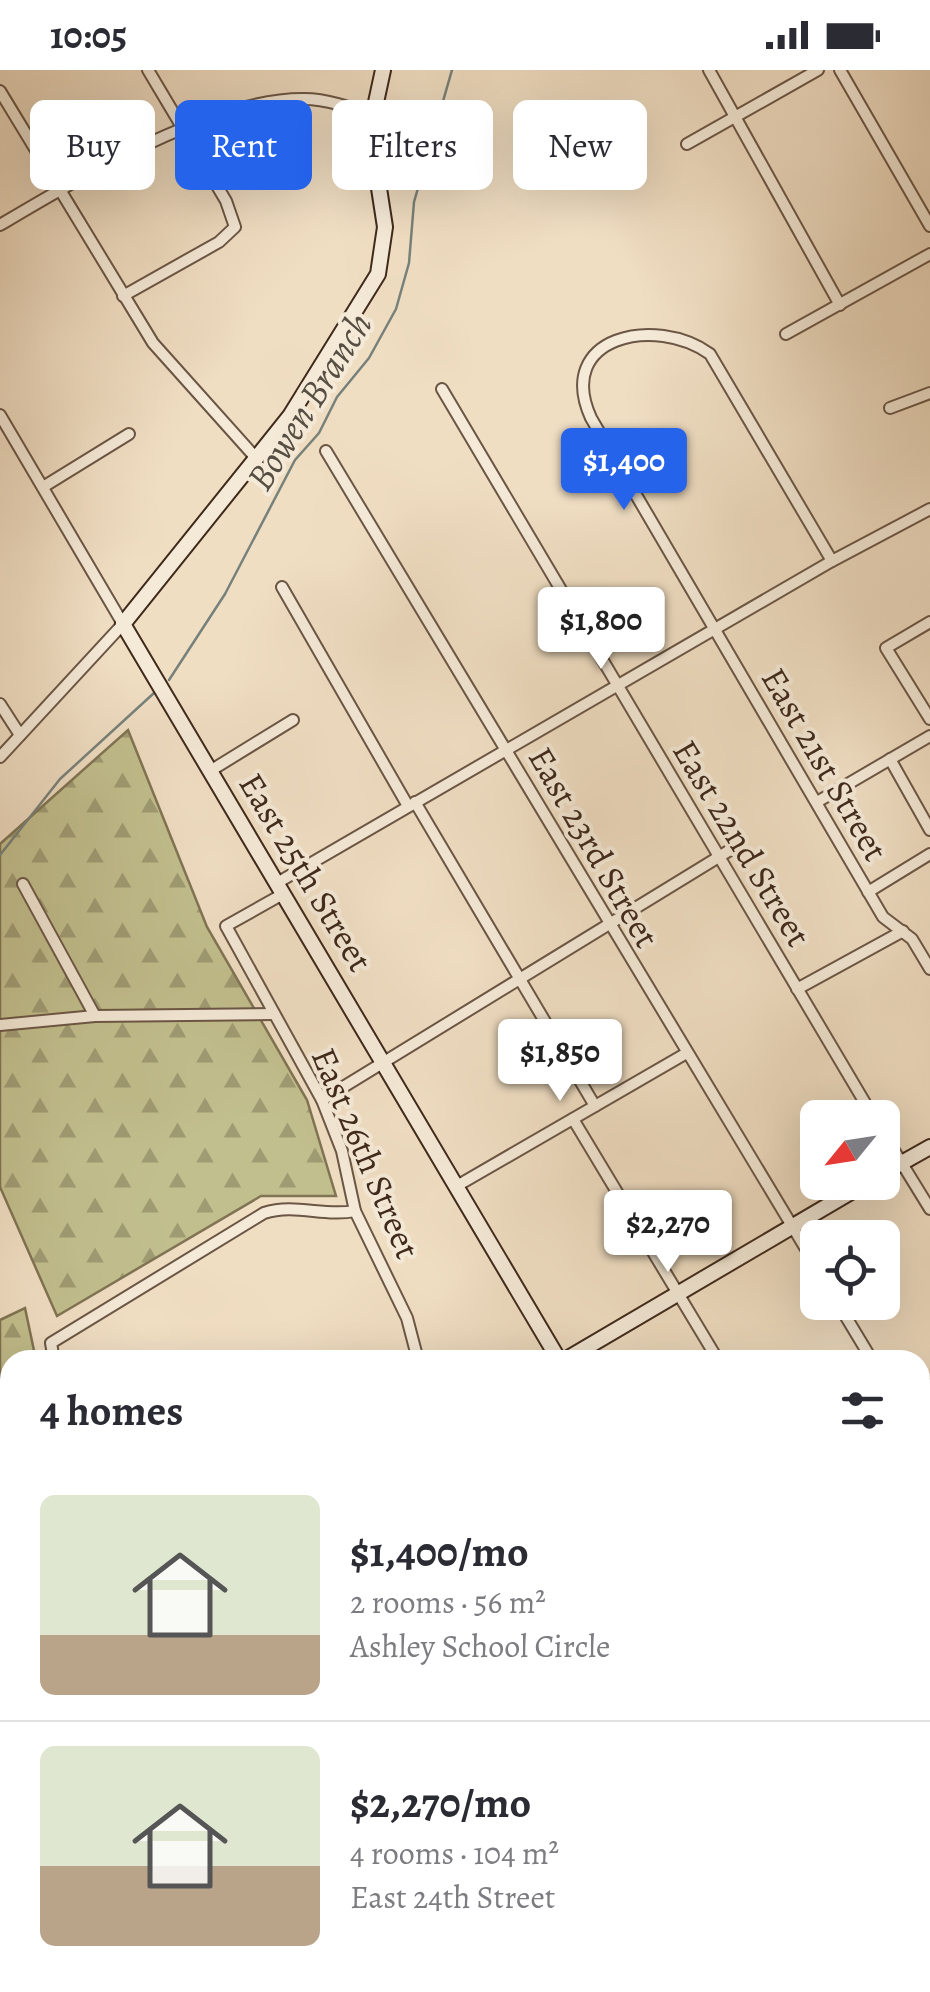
<!DOCTYPE html>
<meta charset="utf-8">
<style>
:root{--surface:#fff;--page:#f7f7f7;--text:#2b2b33;--muted:#7c7c81;--line:#e1e1e2;--accent:#2563eb}
body{margin:0;font-family:Alegreya,serif;background:var(--page);color:var(--text);height:100vh;display:flex;flex-direction:column;font-size:38px;white-space:nowrap}
*{box-sizing:border-box;margin:0}
p{font-size:32px;color:var(--muted)}
.icon{flex:none;width:55px;height:55px;fill:none;stroke:currentColor;stroke-width:2;stroke-linecap:round;stroke-linejoin:round}
.map{position:relative;flex:1;overflow:hidden}
.panel{position:absolute;left:0px;top:1280px;width:930px;height:642px;display:flex;flex-direction:column;background:var(--surface);border-radius:30px 30px 0 0;box-shadow:0 10px 40px #0002}
.panel>*{flex:none}
.hud{position:absolute;left:30px;top:30px;width:870px;height:90px;display:flex;gap:20px}
.needle{width:65px;rotate:240deg}
.fabs{position:absolute;left:800px;top:1030px;display:grid;gap:20px}
.fabs a{display:grid;place-items:center;width:100px;height:100px;border-radius:15px;background:var(--surface);box-shadow:0 10px 40px #0002;font-size:50px}
.price{position:absolute;translate:-50% -85px;padding:0 22px;border-radius:10px;background:#fff;color:#222;font-size:32px;line-height:65px;filter:drop-shadow(0 2px 5px #0008)}
.price::after{content:'';position:absolute;left:50%;top:60px;width:30px;height:22px;margin-left:-15px;background:inherit;clip-path:polygon(0 0,100% 0,50% 100%)}
.price.active{background:var(--accent);color:#fff}
ul{padding:0;list-style:none}
li{display:flex;align-items:center;gap:30px;height:250px;padding:0 40px}
li+li{border-top:2px solid var(--line)}
li span{display:grid;place-items:center;flex:none;width:280px;height:200px;border-radius:15px;color:#555}
li>.icon{margin-inline-start:auto}
span .icon{width:120px;height:120px;fill:#fffc;stroke-width:1}
li b{font-size:42px}
h2{display:flex;justify-content:space-between;align-items:center;height:120px;padding:0 40px;font-size:42px}
.tag{padding:0 35px;border-radius:15px;background:var(--surface);box-shadow:0 10px 40px #0002;font-size:35px;line-height:90px}
.tag.active{background:var(--accent);color:#fff}
.status{display:flex;justify-content:space-between;align-items:center;height:70px;padding:0 50px;background:var(--surface);direction:ltr}
.status svg{height:28px;fill:currentColor}
.map>svg:first-child{display:block}
.forest{fill:url(#forest-firs);stroke:#807454;stroke-width:2.5}
.park{fill:#c2bf8e;stroke:#807454;stroke-width:2.5}
.lines{fill:none;stroke-linecap:round;stroke-linejoin:round}
.stream{stroke:#77817b;stroke-width:2.5}
.street-casing{stroke:#6b5645;stroke-width:14}
.secondary-casing{stroke:#3f291b;stroke-width:18}
.highway-casing{stroke:#3f291b;stroke-width:21}
.street{stroke:#f5ead8;stroke-width:10}
.secondary{stroke:#f5ead8;stroke-width:14}
.highway{stroke:#f0dec3;stroke-width:18}
.rail-casing{stroke:#3f291b;stroke-width:6}
.rail{stroke:#f5ead8;stroke-width:2.5;stroke-dasharray:8;stroke-linecap:butt}
.labels{text-anchor:middle;stroke-width:8;stroke-linejoin:round;paint-order:stroke}
.street-label{font-size:35px;fill:#3f291b;stroke:#f5ead8}
.water-label{font-size:38px;font-style:italic;fill:#564e43;stroke:#f5ead8}
</style>
<div class="status"><b>10:05</b><svg viewBox="0 0 49 12"><path d="M0 12V9h3v3zM5 12V6h3v6zM10 12V3h3v9zM15 12V0h3v12zM26 1h20v11H26zM47 4h2v5h-2z"/></svg></div>
<div class="map">
<svg width="930" height="1922" viewBox="0 0 930 1922">
<defs>
<pattern id="forest-firs" width="22" height="20" patternUnits="userSpaceOnUse" patternTransform="scale(2.5)"><rect width="22" height="20" fill="#c2bf8e"/><path d="M5 1l3.5 6h-7zM16 11l3.5 6h-7z" fill="#9f9b73"/></pattern>
</defs>
<rect width="100%" height="100%" fill="#f0dec3"/>
<filter id="stains"><feTurbulence type="fractalNoise" baseFrequency=".002" numOctaves="4"/><feColorMatrix values="0 0 0 0 .2 0 0 0 0 .09 0 0 0 0 .02 0 0 0 .5 -.17"/></filter>
<radialGradient id="worn" r=".72"><stop offset=".6" stop-color="#630" stop-opacity="0"/><stop offset="1" stop-color="#630" stop-opacity=".3"/></radialGradient>
<g class="forest">
<polygon points="128,660 207,857 307,1030 336,1126 261,1126 57,1246 0,1117 0,774"/>
<polygon points="25,1238 36,1290 10,1290 10,1480 0,1480 0,1250"/>
</g>
<polygon class="park" points="930,1862 930,1922 895,1922 890,1913 920,1912 920,1868"/>
<g class="lines">
<g class="stream">
<polyline points="169,610 225,524 295,390 319,363 337,327 369,288 396,239 409,193 414,132 452,0"/>
<polyline points="0,785 60,709 154,623"/>
</g>
<defs>
<g id="street">
<polyline points="709,0 840,235"/>
<polyline points="840,0 930,156"/>
<polyline points="0,21 153,273 255,387"/>
<polyline points="687,74 818,0"/>
<path d="M0,155C78,109 212,28 304,29C327,29 349,37 371,45"/>
<polyline points="123,226 219,172 235,157 226,131 148,0"/>
<polyline points="786,264 930,184"/>
<polyline points="442,319 874,1048"/>
<polyline points="890,338 930,323"/>
<polyline points="0,345 123,554 0,687"/>
<polyline points="326,381 818,1199"/>
<polyline points="43,417 129,364"/>
<path d="M832,491L710,284C656,245 554,266 591,348L883,847L912,869L930,899"/>
<polyline points="282,517 408,736"/>
<polyline points="930,552 886,578 930,649"/>
<polyline points="0,634 20,665"/>
<polyline points="890,689 930,760"/>
<polyline points="210,701 293,650"/>
<polyline points="415,732 595,1036"/>
<polyline points="817,732 930,666"/>
<polyline points="277,813 832,491 930,439"/>
<polyline points="23,814 95,946"/>
<polyline points="868,822 930,784"/>
<polyline points="283,824 226,856 322,1030 342,1081 355,1141 407,1248 418,1290"/>
<polyline points="797,919 903,861"/>
<polyline points="0,955 95,946 274,944"/>
<polyline points="322,1030 735,777"/>
<polyline points="573,1049 718,1290"/>
<polyline points="882,1061 930,1139"/>
<polyline points="455,1117 685,984"/>
<polyline points="837,1232 872,1290"/>
<path d="M54,1290L51,1273L264,1143C295,1133 324,1147 355,1141"/>
<polyline points="920,1321 930,1315"/>
<polyline points="920,1371 930,1387"/>
<polyline points="920,1541 930,1558"/>
<polyline points="0,1819 10,1816"/>
<polyline points="855,1922 872,1912"/>
</g>
<g id="secondary">
<polyline points="383,0 370,60 385,157 378,204 290,346 123,554 559,1290"/>
<polyline points="882,1104 930,1077"/>
<polyline points="565,1290 868,1112"/>
<polyline points="920,1488 930,1487"/>
<polyline points="485,1912 490,1922"/>
<polyline points="708,1912 714,1922"/>
<polyline points="906,1912 912,1922"/>
<polyline points="36,1922 68,1912"/>
<polyline points="438,1922 440,1912"/>
</g>
<g id="highway">
<polyline points="920,1436 930,1436"/>
<polyline points="920,1451 930,1451"/>
<polyline points="108,1922 112,1912"/>
<polyline points="133,1922 138,1912"/>
</g>
</defs>
<use href="#street" class="street-casing"/>
<use href="#secondary" class="secondary-casing"/>
<use href="#highway" class="highway-casing"/>
<use href="#street" class="street"/>
<use href="#secondary" class="secondary"/>
<use href="#highway" class="highway"/>
<defs>
<g id="rail">
<polyline points="920,1737 930,1736"/>
<polyline points="372,1922 384,1912"/>
</g>
</defs>
<use href="#rail" class="rail-casing"/>
<use href="#rail" class="rail"/>
</g>
<g class="labels">
<g class="street-label">
<text transform="translate(825 694) rotate(60)" y="12">East 21st Street</text>
<text transform="translate(742 773) rotate(59)" y="12">East 22nd Street</text>
<text transform="translate(594 777) rotate(60)" y="12">East 23rd Street</text>
<text transform="translate(306 802) rotate(59)" y="12">East 25th Street</text>
<text transform="translate(366 1083) rotate(67)" y="12">East 26th Street</text>
</g>
<g class="water-label">
<text transform="translate(309 331) rotate(-58)" y="13">Bowen Branch</text>
</g>
</g>
<rect width="100%" height="100%" filter="url(#stains)"/>
<rect width="100%" height="100%" fill="url(#worn)"/>
</svg>
<div class="fabs">
<a><svg class="needle" viewBox="-14 -14 28 28"><path d="M0-13l5 13h-10z" fill="#e53935"/><path d="M0 13l5-13h-10z" fill="#7c7c81"/></svg></a>
<a><svg class="icon" aria-label="locate" viewBox="0 0 24 24"><circle cx="12" cy="12" r="6"/><path d="M12 2v4M12 18v4M2 12h4M18 12h4"/></svg></a>
</div>
<b class="price active" style="left:624px;top:443px">$1,400</b>
<b class="price" style="left:601px;top:602px">$1,800</b>
<b class="price" style="left:560px;top:1034px">$1,850</b>
<b class="price" style="left:668px;top:1205px">$2,270</b>
<div class="hud">
<a class="tag">Buy</a>
<a class="tag active">Rent</a>
<a class="tag">Filters</a>
<a class="tag">New</a>
</div>
<section class="panel">
<h2>4 homes<svg class="icon" aria-label="filters" viewBox="0 0 24 24"><path d="M4 7h16M4 17h16"/><circle cx="9" cy="7" r="2"/><circle cx="15" cy="17" r="2"/></svg></h2>
<ul>
<li><span style="background:linear-gradient(#dfe7d0 70%,#b9a48a 0)"><svg class="icon" aria-label="home" viewBox="0 0 24 24"><path d="M3 11l9-7 9 7M6 9v11h12V9"/></svg></span><div><b>$1,400/mo</b><p>2 rooms · 56 m²</p><p>Ashley School Circle</p></div></li>
<li><span style="background:linear-gradient(#dfe7d0 60%,#b9a48a 0)"><svg class="icon" aria-label="home" viewBox="0 0 24 24"><path d="M3 11l9-7 9 7M6 9v11h12V9"/></svg></span><div><b>$2,270/mo</b><p>4 rooms · 104 m²</p><p>East 24th Street</p></div></li>
</ul>
</section>
</div>
